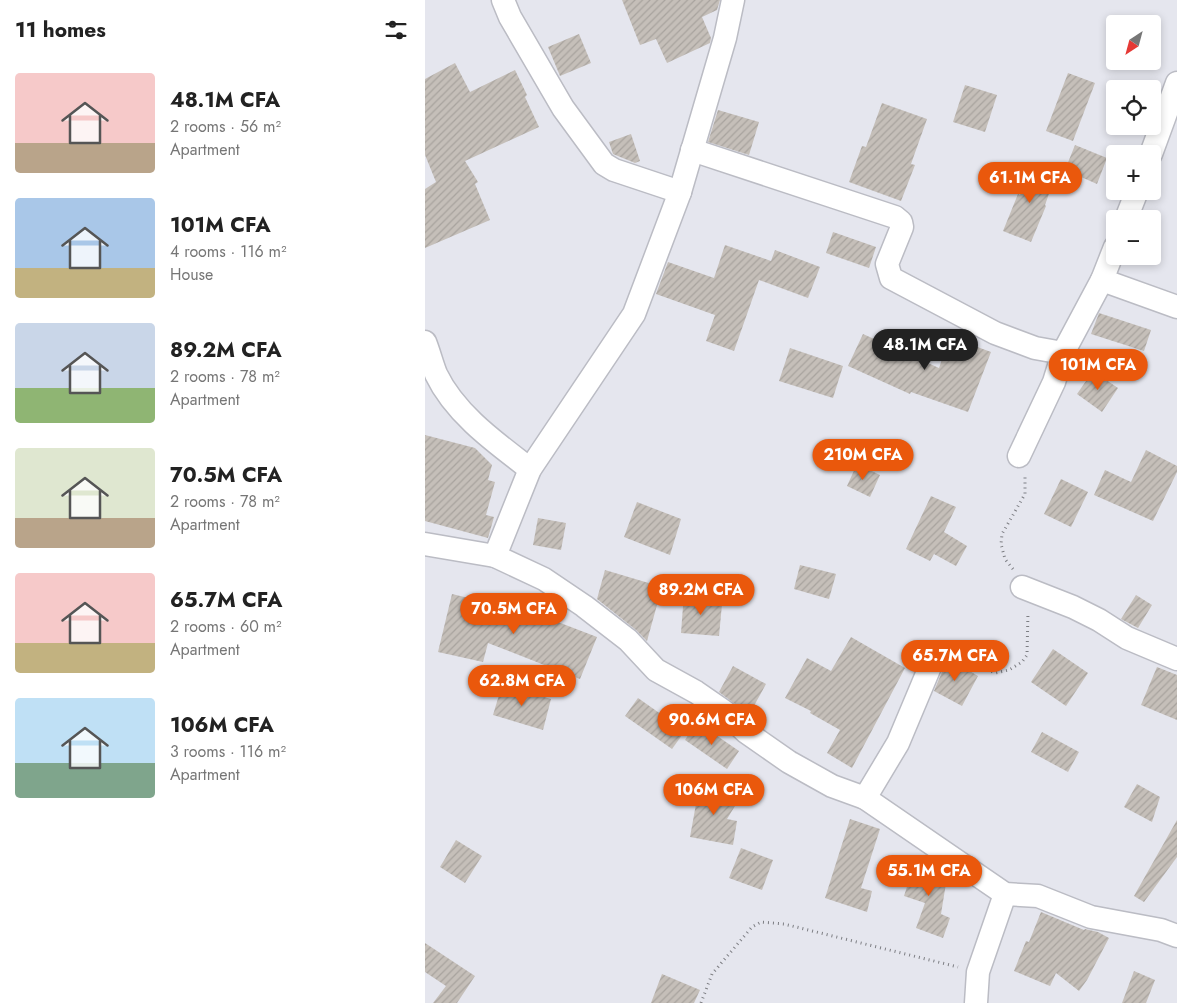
<!DOCTYPE html>
<meta charset="utf-8">
<style>
:root{--surface:#fff;--page:#f6f6f6;--text:#222;--muted:#767676;--accent:#ea580c}
body{margin:0;font-family:Jost,sans-serif;background:var(--page);color:var(--text);height:100vh;display:flex;flex-direction:column;font-size:19px;white-space:nowrap}
*{box-sizing:border-box;margin:0}
p{font-size:16px;color:var(--muted)}
.icon{flex:none;width:28px;height:28px;fill:none;stroke:currentColor;stroke-width:2;stroke-linecap:round;stroke-linejoin:round}
.map{position:relative;flex:1;overflow:hidden}
.panel{display:flex;flex-direction:column;background:var(--surface);width:425px}
.panel>*{flex:none}
.needle{width:32px;rotate:216deg}
.fabs{position:absolute;left:681px;top:15px;display:grid;gap:10px}
.fabs a{display:grid;place-items:center;width:55px;height:55px;border-radius:5px;background:var(--surface);box-shadow:0 2px 8px #0003;font-size:25px}
.price{position:absolute;translate:-50% -42px;padding:0 11px;border-radius:18px;background:var(--accent);color:#fff;font-size:16px;line-height:32px;filter:drop-shadow(0 1px 2px #0008)}
.price::after{content:'';position:absolute;left:50%;top:30px;width:15px;height:11px;margin-left:-8px;background:inherit;clip-path:polygon(0 0,100% 0,50% 100%)}
.price.selected{background:#222;color:#fff}
ul{padding:0;list-style:none}
li{display:flex;align-items:center;gap:15px;height:125px;padding:0 15px}
li span{display:grid;place-items:center;flex:none;width:140px;height:100px;border-radius:5px;color:#555}
li>.icon{margin-inline-start:auto}
span .icon{width:60px;height:60px;fill:#fffc;stroke-width:1}
li b{font-size:21px}
h2{display:flex;justify-content:space-between;align-items:center;height:60px;padding:0 15px;font-size:21px}
main{display:flex;flex:1;min-height:0}
.map>svg:first-child{display:block}
.building{fill:url(#building-hatch)}
.lines{fill:none;stroke-linecap:round;stroke-linejoin:round}
.minor-casing{stroke:#bbbcc4;stroke-width:25}
.path{stroke:#7d7e83;stroke-width:3;stroke-dasharray:1 4;stroke-linecap:butt}
.minor{stroke:#fff;stroke-width:22}
</style>
<main>
<section class="panel">
<h2>11 homes<svg class="icon" aria-label="filters" viewBox="0 0 24 24"><path d="M4 7h16M4 17h16"/><circle cx="9" cy="7" r="2"/><circle cx="15" cy="17" r="2"/></svg></h2>
<ul>
<li><span style="background:linear-gradient(#f6c9c9 70%,#b9a48a 0)"><svg class="icon" aria-label="home" viewBox="0 0 24 24"><path d="M3 11l9-7 9 7M6 9v11h12V9"/></svg></span><div><b>48.1M CFA</b><p>2 rooms · 56 m²</p><p>Apartment</p></div></li>
<li><span style="background:linear-gradient(#a9c7e8 70%,#c2b280 0)"><svg class="icon" aria-label="home" viewBox="0 0 24 24"><path d="M3 11l9-7 9 7M6 9v11h12V9"/></svg></span><div><b>101M CFA</b><p>4 rooms · 116 m²</p><p>House</p></div></li>
<li><span style="background:linear-gradient(#c9d6e8 65%,#8fb573 0)"><svg class="icon" aria-label="home" viewBox="0 0 24 24"><path d="M3 11l9-7 9 7M6 9v11h12V9"/></svg></span><div><b>89.2M CFA</b><p>2 rooms · 78 m²</p><p>Apartment</p></div></li>
<li><span style="background:linear-gradient(#dfe7d0 70%,#b9a48a 0)"><svg class="icon" aria-label="home" viewBox="0 0 24 24"><path d="M3 11l9-7 9 7M6 9v11h12V9"/></svg></span><div><b>70.5M CFA</b><p>2 rooms · 78 m²</p><p>Apartment</p></div></li>
<li><span style="background:linear-gradient(#f6c9c9 70%,#c2b280 0)"><svg class="icon" aria-label="home" viewBox="0 0 24 24"><path d="M3 11l9-7 9 7M6 9v11h12V9"/></svg></span><div><b>65.7M CFA</b><p>2 rooms · 60 m²</p><p>Apartment</p></div></li>
<li><span style="background:linear-gradient(#bfe0f5 65%,#7fa58c 0)"><svg class="icon" aria-label="home" viewBox="0 0 24 24"><path d="M3 11l9-7 9 7M6 9v11h12V9"/></svg></span><div><b>106M CFA</b><p>3 rooms · 116 m²</p><p>Apartment</p></div></li>
</ul>
</section>
<div class="map">
<svg width="752" height="1003" viewBox="0 0 752 1003">
<defs>
<pattern id="building-hatch" width="6" height="6" patternUnits="userSpaceOnUse" patternTransform="scale(1.25)"><rect width="6" height="6" fill="#c5bfb9"/><path d="M-1 1l2-2M0 6l6-6M5 7l2-2" fill="none" stroke="#a8a39e"/></pattern>
</defs>
<rect width="100%" height="100%" fill="#e5e6ee"/>
<g class="building">
<polygon points="197,0 295,0 292,10 277,17 286,38 285,43 242,63 231,39 215,45"/>
<polygon points="154,34 166,63 135,76 123,47"/>
<polygon points="30,63 45,92 90,70 102,95 100,97 114,127 40,161 53,182 50,184 65,220 0,248 0,189 11,182 0,155 0,79"/>
<polygon points="643,73 670,83 648,141 621,131"/>
<polygon points="540,85 572,95 560,132 528,122"/>
<polygon points="457,103 502,119 486,164 490,165 476,201 424,182 437,146 441,147"/>
<polygon points="293,110 334,122 324,155 283,142"/>
<polygon points="206,134 215,161 210,163 188,154 184,142"/>
<polygon points="650,145 682,158 672,184 640,170"/>
<polygon points="607,164 631,174 620,205 621,206 606,242 578,231 593,194 595,195"/>
<polygon points="408,232 451,247 444,268 401,253"/>
<polygon points="300,245 346,261 350,250 395,267 383,298 334,280 309,351 281,341 290,315 231,294 243,262 289,278"/>
<polygon points="674,313 726,330 719,351 666,334"/>
<polygon points="438,334 514,368 525,337 566,352 543,412 486,392 485,394 423,366"/>
<polygon points="365,348 418,366 408,398 354,381"/>
<polygon points="668,371 693,388 677,412 652,394"/>
<polygon points="0,435 50,448 67,465 63,480 70,482 61,515 69,517 63,538 0,521"/>
<polygon points="721,450 752,466 752,472 728,521 669,495 680,470 706,482"/>
<polygon points="432,464 455,475 445,497 422,486"/>
<polygon points="636,479 663,492 646,527 619,514"/>
<polygon points="506,496 531,507 519,532 542,546 531,566 509,554 505,561 481,549"/>
<polygon points="212,502 256,519 245,555 199,537"/>
<polygon points="113,518 141,523 136,550 108,545"/>
<polygon points="375,565 411,574 404,599 369,589"/>
<polygon points="180,570 237,587 222,641 211,630 172,599"/>
<polygon points="259,593 297,604 294,636 256,633"/>
<polygon points="27,594 85,608 86,604 172,637 155,679 63,643 58,662 13,652"/>
<polygon points="711,595 727,605 713,628 696,619"/>
<polygon points="426,637 480,668 427,768 402,753 415,730 385,713 386,711 360,698 382,658 406,671"/>
<polygon points="628,649 663,673 641,706 606,682"/>
<polygon points="521,657 553,676 537,706 509,691 519,667"/>
<polygon points="308,666 341,684 325,713 314,707 294,692"/>
<polygon points="732,667 752,675 752,720 716,705"/>
<polygon points="77,685 126,699 118,730 68,715"/>
<polygon points="213,698 260,731 247,749 200,716"/>
<polygon points="272,722 314,751 302,769 260,740"/>
<polygon points="617,732 654,752 643,772 606,752"/>
<polygon points="281,780 313,801 302,819 312,821 308,845 265,837 273,793"/>
<polygon points="712,784 735,797 727,822 699,807"/>
<polygon points="425,819 455,829 436,888 447,891 442,912 400,898"/>
<polygon points="752,820 752,857 719,902 709,896"/>
<polygon points="31,840 57,856 40,883 15,867"/>
<polygon points="316,848 348,860 337,890 304,878"/>
<polygon points="490,862 513,869 514,865 523,871 516,914 525,918 518,938 491,928 500,903 479,896"/>
<polygon points="616,912 659,930 660,929 673,932 684,938 662,980 654,991 631,973 625,986 589,971 601,941 604,942"/>
<polygon points="0,943 50,976 32,1003 8,1003 21,986 0,972"/>
<polygon points="709,971 730,980 721,1003 697,1003"/>
<polygon points="237,974 275,990 269,1003 226,1003"/>
</g>
<g class="lines">
<defs>
<g id="minor">
<polyline points="78,0 85,17 138,108 179,164 189,170 255,192"/>
<polyline points="308,0 300,38 255,192 209,314 105,469 70,556 119,579 159,606 203,640 231,670 271,692 300,712 321,732 364,762 407,786 440,798 580,894 613,896 666,917 736,930 752,936"/>
<polyline points="267,150 470,217 476,222 477,227 462,264 466,278 570,333 610,348 638,353"/>
<polyline points="726,154 752,83"/>
<polyline points="701,219 712,191"/>
<polyline points="677,280 752,307"/>
<path d="M0,342C4,352 7,364 11,374C30,414 71,443 105,469"/>
<polyline points="594,456 629,382 638,353 677,280 690,247"/>
<polyline points="0,544 70,556"/>
<polyline points="597,587 648,607 674,620 702,638 752,659"/>
<polyline points="440,798 473,743 507,662"/>
<polyline points="551,1003 553,972 580,894"/>
</g>
</defs>
<use href="#minor" class="minor-casing"/>
<g class="path">
<polyline points="588,569 580,559 576,544 577,534 600,494 600,477"/>
<polyline points="526,652 570,673 584,670 597,662 602,655 603,612"/>
<polyline points="276,1003 287,974 327,927 336,922 359,924 533,967"/>
</g>
<use href="#minor" class="minor"/>
</g>
</svg>
<div class="fabs">
<a><svg class="needle" viewBox="-14 -14 28 28"><path d="M0-13l5 13h-10z" fill="#e53935"/><path d="M0 13l5-13h-10z" fill="#767676"/></svg></a>
<a><svg class="icon" aria-label="locate" viewBox="0 0 24 24"><circle cx="12" cy="12" r="6"/><path d="M12 2v4M12 18v4M2 12h4M18 12h4"/></svg></a>
<a>+</a>
<a>−</a>
</div>
<b class="price" style="left:605px;top:204px">61.1M CFA</b>
<b class="price selected" style="left:500px;top:371px">48.1M CFA</b>
<b class="price" style="left:673px;top:391px">101M CFA</b>
<b class="price" style="left:438px;top:481px">210M CFA</b>
<b class="price" style="left:276px;top:616px">89.2M CFA</b>
<b class="price" style="left:89px;top:635px">70.5M CFA</b>
<b class="price" style="left:530px;top:682px">65.7M CFA</b>
<b class="price" style="left:97px;top:707px">62.8M CFA</b>
<b class="price" style="left:287px;top:746px">90.6M CFA</b>
<b class="price" style="left:289px;top:816px">106M CFA</b>
<b class="price" style="left:504px;top:897px">55.1M CFA</b>
</div>
</main>
